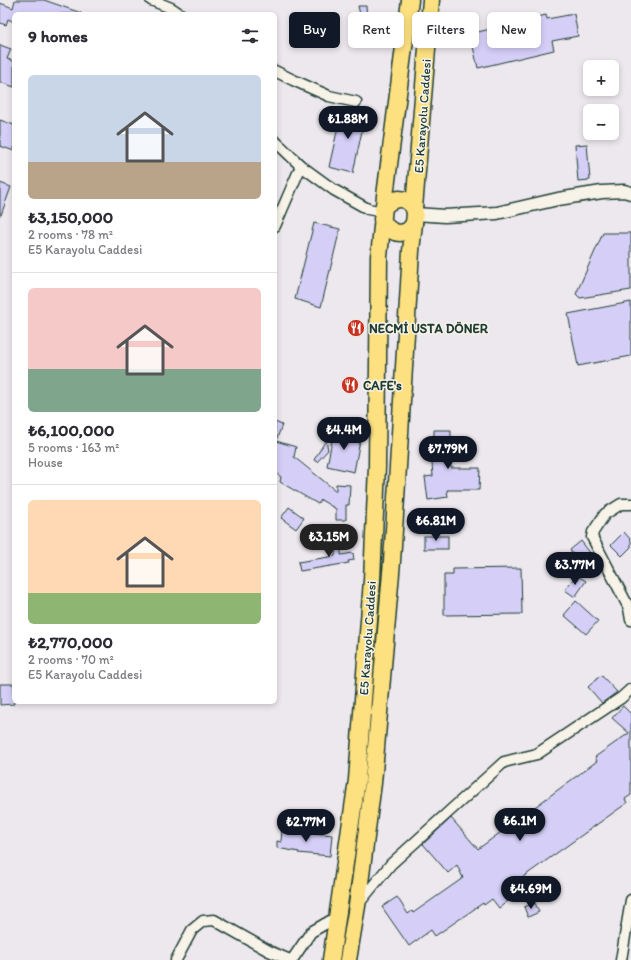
<!DOCTYPE html>
<meta charset="utf-8">
<style>
:root{--surface:#fff;--page:#f7f7f7;--text:#2b2b33;--muted:#7c7c81;--line:#e1e1e2;--accent:#111827}
body{margin:0;font-family:Itim,sans-serif;background:var(--page);color:var(--text);height:100vh;display:flex;flex-direction:column;font-size:15px;white-space:nowrap}
*{box-sizing:border-box;margin:0}
p{font-size:13px;color:var(--muted)}
.icon{flex:none;width:22px;height:22px;fill:none;stroke:currentColor;stroke-width:2;stroke-linecap:round;stroke-linejoin:round}
.map{position:relative;flex:1;overflow:hidden}
.drawer{position:absolute;left:12px;top:12px;width:265px;height:692px;display:flex;flex-direction:column;background:var(--surface);border-radius:6px;box-shadow:0 2px 6px #0003}
.drawer>*{flex:none}
.guide{position:absolute;left:289px;top:12px;width:282px;height:36px;display:flex;gap:8px}
.controls{position:absolute;left:583px;top:60px;display:grid;gap:8px}
.controls a{display:grid;place-items:center;width:36px;height:36px;border-radius:6px;background:var(--surface);box-shadow:0 2px 6px #0003;font-size:20px}
.price{position:absolute;translate:-50% -34px;padding:0 9px;border-radius:14px;background:var(--accent);color:#fff;font-size:13px;line-height:26px;filter:drop-shadow(0 1px 2px #0008)}
.price::after{content:'';position:absolute;left:50%;top:24px;width:12px;height:9px;margin-left:-6px;background:inherit;clip-path:polygon(0 0,100% 0,50% 100%)}
.price.active{background:#222;color:#fff}
ul{padding:0;list-style:none}
li{display:grid;align-content:center;gap:8px;height:212px;padding:0 16px}
li+li{border-top:1px solid var(--line)}
li span{display:grid;place-items:center;height:124px;border-radius:6px;color:#555}
li>.icon{margin-inline-start:auto}
span .icon{width:72px;height:72px;fill:#fffc;stroke-width:1}
li b{font-size:17px}
h2{display:flex;justify-content:space-between;align-items:center;height:48px;padding:0 16px;font-size:17px}
.tag{padding:0 14px;border-radius:6px;background:var(--surface);box-shadow:0 2px 6px #0003;font-size:14px;line-height:36px}
.tag.active{background:var(--accent);color:#fff}
.map>svg:first-child{display:block}
.building{fill:#d5cff8;stroke:#1f3d34}
.lines{fill:none;stroke-linecap:round;stroke-linejoin:round}
.minor-casing{stroke:#1f3d34;stroke-width:13}
.tertiary-casing{stroke:#1f3d34;stroke-width:15}
.trunk-casing{stroke:#1f3d34;stroke-width:19}
.minor{stroke:#f7f3e8;stroke-width:10}
.tertiary{stroke:#f7f3e8;stroke-width:12}
.trunk{stroke:#fde080;stroke-width:16}
.labels{text-anchor:middle;stroke-width:3;stroke-linejoin:round;paint-order:stroke}
.street-label{font-size:13px;fill:#1f3d34;stroke:#f7f3e8}
.poi-label{font-size:13px;font-weight:bold;fill:#1f3d34;stroke:#f7f3e8;text-anchor:start}
</style>
<div class="map">
<svg width="631" height="960" viewBox="0 0 631 960">
<rect width="100%" height="100%" fill="#ede8ed"/>
<filter id="ink" filterUnits="userSpaceOnUse"><feTurbulence type="fractalNoise" baseFrequency=".025" numOctaves="2"/><feDisplacementMap in="SourceGraphic" scale="8" xChannelSelector="R" yChannelSelector="G"/><feConvolveMatrix kernelMatrix="1 2 1 2 8 2 1 2 1" color-interpolation-filters="sRGB"/></filter>
<g filter="url(#ink)">
<g class="building">
<polygon points="15,0 44,0 81,13 81,14 14,14 14,22 8,19 6,25 0,23 0,3 13,8"/>
<polygon points="358,6 366,6 367,17 366,26 359,25 360,14"/>
<polygon points="574,14 578,36 552,41 554,50 478,68 470,34 546,15 547,19"/>
<polygon points="0,45 11,49 7,59 14,61 14,87 0,82"/>
<polygon points="342,109 352,111 352,109 366,112 353,173 329,167"/>
<polygon points="0,120 14,125 14,151 0,146"/>
<polygon points="587,144 590,180 578,181 575,145"/>
<polygon points="0,183 11,187 1,215 0,215"/>
<polygon points="314,223 340,229 321,307 295,299"/>
<polygon points="603,233 631,233 631,290 580,298 576,294"/>
<polygon points="631,302 631,356 578,366 568,314"/>
<polygon points="275,422 282,425 276,441 296,447 294,457 336,491 336,484 350,485 349,505 346,505 346,520 336,520 336,509 321,500 318,504 280,482 281,477 275,472"/>
<polygon points="334,430 361,435 354,472 327,466"/>
<polygon points="434,430 451,430 451,444 449,444 451,468 480,468 479,490 447,490 448,497 428,500 425,477 433,476 431,450 434,449"/>
<polygon points="326,440 328,450 317,462 314,460"/>
<polygon points="289,507 304,518 296,529 281,518"/>
<polygon points="336,530 342,531 341,555 353,553 354,560 348,561 349,563 300,571 298,562 335,556"/>
<polygon points="624,532 631,540 631,547 622,556 611,545"/>
<rect x="424" y="536" width="24" height="13"/>
<polygon points="581,541 598,563 600,567 589,576 570,550"/>
<polygon points="521,568 522,614 444,615 444,575 453,575 453,569"/>
<polygon points="576,575 586,581 575,597 565,590"/>
<polygon points="576,601 598,621 586,634 564,615"/>
<polygon points="601,675 617,692 602,703 588,687"/>
<polygon points="0,684 14,684 14,704 0,705"/>
<polygon points="623,706 631,714 631,795 625,799 627,803 502,892 508,901 499,908 492,899 484,905 483,903 435,936 431,930 409,946 382,907 397,897 408,914 412,911 413,913 463,878 457,865 448,873 423,844 451,818 478,849 597,761 595,757 629,733 612,718"/>
<polygon points="282,829 332,835 330,856 298,853 299,852 277,848 277,841 281,842"/>
<polygon points="535,903 539,912 528,917 524,907"/>
</g>
<g class="lines">
<defs>
<g id="minor">
<polyline points="151,0 171,8 180,14"/>
<polyline points="275,71 293,80 329,96 356,102"/>
<polyline points="275,141 301,166 334,190 368,209 383,212"/>
<polyline points="275,226 301,166"/>
<polyline points="631,504 621,504 605,514 593,532 592,537 629,608 631,620"/>
<polyline points="359,903 391,864 504,762 537,754 621,698 631,689"/>
<polyline points="176,960 192,930 203,921 214,920 269,951 290,960"/>
<polyline points="292,960 311,932 337,917"/>
<polyline points="621,960 631,900"/>
</g>
<polyline id="tertiary" points="415,214 445,216 497,213 558,199 602,192 624,191 631,193"/>
<g id="trunk">
<path d="M383,208C393,197 405,195 414,208"/>
<path d="M382,219C388,234 406,239 414,223"/>
<polyline points="331,960 357,780 372,580 377,467 379,257 385,196 410,0"/>
<polyline points="348,960 357,906 373,783 392,561 398,467 411,251 415,214 414,208 431,0"/>
</g>
</defs>
<use href="#minor" class="minor-casing"/>
<use href="#tertiary" class="tertiary-casing"/>
<use href="#trunk" class="trunk-casing"/>
<use href="#minor" class="minor"/>
<use href="#tertiary" class="tertiary"/>
<use href="#trunk" class="trunk"/>
</g>
</g>
<defs>
<symbol id="restaurant-disc" viewBox="-11 -11 22 22"><circle r="9.5" fill="#c8321e" stroke="#f7f3e8"/><path d="M-5-6h1v4h1v-4h1v4h1v-4h1v5L-1.5 .5V6h-2V.5L-5-1ZM5-6V6H3V1.5H1.5Q1.5-4 5-6Z" fill="#fff"/></symbol>
</defs>
<g fill-rule="evenodd">
<use href="#restaurant-disc" x="346" y="318" width="20" height="20"/>
<use href="#restaurant-disc" x="340" y="375" width="20" height="20"/>
</g>
<g class="labels">
<g class="street-label">
<text transform="translate(422 116) rotate(-86)" y="5">E5 Karayolu Caddesi</text>
<text transform="translate(367 638) rotate(-86)" y="5">E5 Karayolu Caddesi</text>
</g>
<g class="poi-label">
<text x="369" y="333">NECMİ USTA DÖNER</text>
<text x="363" y="390">CAFE's</text>
</g>
</g>
</svg>
<div class="controls">
<a>+</a>
<a>−</a>
</div>
<b class="price" style="left:348px;top:140px">₺1.88M</b>
<b class="price" style="left:344px;top:451px">₺4.4M</b>
<b class="price" style="left:448px;top:470px">₺7.79M</b>
<b class="price" style="left:436px;top:542px">₺6.81M</b>
<b class="price active" style="left:329px;top:558px">₺3.15M</b>
<b class="price" style="left:575px;top:586px">₺3.77M</b>
<b class="price" style="left:520px;top:842px">₺6.1M</b>
<b class="price" style="left:306px;top:843px">₺2.77M</b>
<b class="price" style="left:531px;top:910px">₺4.69M</b>
<div class="guide">
<a class="tag active">Buy</a>
<a class="tag">Rent</a>
<a class="tag">Filters</a>
<a class="tag">New</a>
</div>
<section class="drawer">
<h2>9 homes<svg class="icon" aria-label="filters" viewBox="0 0 24 24"><path d="M4 7h16M4 17h16"/><circle cx="9" cy="7" r="2"/><circle cx="15" cy="17" r="2"/></svg></h2>
<ul>
<li><span style="background:linear-gradient(#c9d6e8 70%,#b9a48a 0)"><svg class="icon" aria-label="home" viewBox="0 0 24 24"><path d="M3 11l9-7 9 7M6 9v11h12V9"/></svg></span><div><b>₺3,150,000</b><p>2 rooms · 78 m²</p><p>E5 Karayolu Caddesi</p></div></li>
<li><span style="background:linear-gradient(#f6c9c9 65%,#7fa58c 0)"><svg class="icon" aria-label="home" viewBox="0 0 24 24"><path d="M3 11l9-7 9 7M6 9v11h12V9"/></svg></span><div><b>₺6,100,000</b><p>5 rooms · 163 m²</p><p>House</p></div></li>
<li><span style="background:linear-gradient(#ffd9b3 75%,#8fb573 0)"><svg class="icon" aria-label="home" viewBox="0 0 24 24"><path d="M3 11l9-7 9 7M6 9v11h12V9"/></svg></span><div><b>₺2,770,000</b><p>2 rooms · 70 m²</p><p>E5 Karayolu Caddesi</p></div></li>
</ul>
</section>
</div>
